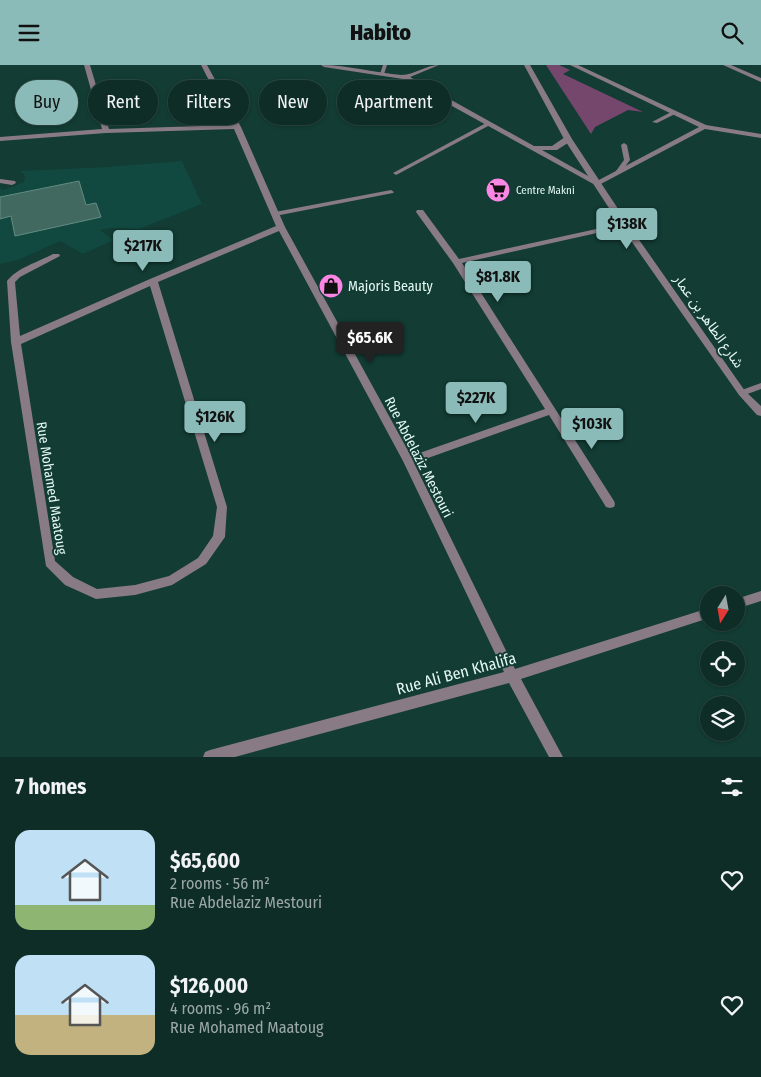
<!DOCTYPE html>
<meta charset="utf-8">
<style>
:root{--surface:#0e2d27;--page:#17352f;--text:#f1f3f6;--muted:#9ba8a7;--line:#2e4944;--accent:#8bbbb9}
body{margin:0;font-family:"Fira Sans Condensed","Noto Sans Arabic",sans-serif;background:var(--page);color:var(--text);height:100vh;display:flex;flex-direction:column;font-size:19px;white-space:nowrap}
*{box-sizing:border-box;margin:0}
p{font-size:16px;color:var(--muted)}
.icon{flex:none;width:28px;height:28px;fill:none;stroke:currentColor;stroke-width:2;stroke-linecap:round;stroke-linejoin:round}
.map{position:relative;height:692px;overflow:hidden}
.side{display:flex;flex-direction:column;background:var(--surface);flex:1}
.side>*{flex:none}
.banner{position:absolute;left:15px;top:15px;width:500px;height:45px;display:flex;gap:10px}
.needle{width:32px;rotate:191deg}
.controls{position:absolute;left:700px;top:521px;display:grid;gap:10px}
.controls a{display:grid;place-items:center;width:45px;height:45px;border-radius:50%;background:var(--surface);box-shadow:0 1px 4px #0004,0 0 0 1px var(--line);font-size:25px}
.price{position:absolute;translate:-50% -42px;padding:0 11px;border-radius:5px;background:var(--accent);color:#111;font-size:16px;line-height:32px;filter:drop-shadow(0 1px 2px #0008)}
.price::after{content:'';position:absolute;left:50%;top:30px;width:15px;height:11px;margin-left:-8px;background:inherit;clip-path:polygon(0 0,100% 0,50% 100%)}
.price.active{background:#222;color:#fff}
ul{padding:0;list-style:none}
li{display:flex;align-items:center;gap:15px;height:125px;padding:0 15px}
li span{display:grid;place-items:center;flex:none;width:140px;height:100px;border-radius:15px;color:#555}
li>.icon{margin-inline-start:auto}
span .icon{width:60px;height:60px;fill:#fffc;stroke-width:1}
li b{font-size:21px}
h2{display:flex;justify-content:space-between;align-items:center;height:60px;padding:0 15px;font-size:21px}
.tag{padding:0 18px;border-radius:22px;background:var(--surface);box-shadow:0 1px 4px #0004,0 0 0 1px var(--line);font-size:18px;line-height:45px}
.tag.active{background:var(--accent);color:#111}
header{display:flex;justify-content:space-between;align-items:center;height:65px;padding:0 15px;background:var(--accent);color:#111;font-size:22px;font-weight:800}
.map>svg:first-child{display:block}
.built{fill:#11483f}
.green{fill:#76476c}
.building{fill:#416960;stroke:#638c83}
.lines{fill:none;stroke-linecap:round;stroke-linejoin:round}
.service{fill:#897b85;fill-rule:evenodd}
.minor{fill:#897b85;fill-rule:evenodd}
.tertiary{fill:#897b85;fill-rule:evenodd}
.labels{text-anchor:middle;stroke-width:4;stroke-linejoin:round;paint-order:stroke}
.far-poi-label{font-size:11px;fill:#e2f8f2;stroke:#123c34;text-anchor:start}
.poi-label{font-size:14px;fill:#e2f8f2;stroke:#123c34;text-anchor:start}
.street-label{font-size:14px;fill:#e2f8f2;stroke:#123c34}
.near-street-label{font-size:16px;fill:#e2f8f2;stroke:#123c34}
</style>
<header><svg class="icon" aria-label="menu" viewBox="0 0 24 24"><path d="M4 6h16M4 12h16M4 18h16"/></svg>Habito<svg class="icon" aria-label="search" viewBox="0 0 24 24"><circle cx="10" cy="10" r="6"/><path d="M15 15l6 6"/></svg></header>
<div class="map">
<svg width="761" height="692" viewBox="0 0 761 692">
<rect width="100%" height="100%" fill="#123c34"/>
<polygon class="built" points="182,96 202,139 139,164 111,163 100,165 114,175 83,189 60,176 18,195 0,199 0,123 3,125 24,117 25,111 20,106 105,102"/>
<polygon class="green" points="546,0 559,0 570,5 563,9 643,47 628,45 595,62 591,69"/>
<polygon class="building" points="79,116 86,140 96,138 101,152 15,171 11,151 0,154 0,132"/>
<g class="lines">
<g class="service">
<polygon points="383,0 387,0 384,9 382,10 380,9"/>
<polygon points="673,46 676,48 675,49 657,58 652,57"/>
<polygon points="488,57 490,58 490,60 398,109 396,110 393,108"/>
<polygon points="624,78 627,80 630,95 621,107 619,108 616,106 624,95 621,80"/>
<polygon points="391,125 394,127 393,128 275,151 272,149 275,147"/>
<polygon points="761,318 761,324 742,331 738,328 739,326"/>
</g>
<g class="minor">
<path d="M84,0H90L109,64L232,60L201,0H207L241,62L285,162L411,391L545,344L453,198L416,147L417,145H423L459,194L624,158H627L628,160L624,162L462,198L614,436L615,439L614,442L610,443L606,442L549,350L414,398L515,604L709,543V553L521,614L563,692H549L509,618L235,692H203L205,687L210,685L504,607L403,396L279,166L158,217L227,442L225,472L206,499L172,520L135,530L96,534L65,520L46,501L11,277L7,216C17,203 38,197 53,189H59L60,191L20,212L15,217L20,271L150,214L276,161L234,64L106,68L0,76V72L102,64ZM150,221L217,442L213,471L198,493L169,511L135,520L97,524L73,512L55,496L21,279Z"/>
<path d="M321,0C348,0 375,8 402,10C414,10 426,0 439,0L410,12L534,81H552L565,72H571V76L557,85H542L597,116L699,62L570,0H578L706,60L761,69V73L705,64L597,121L403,14L324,2Z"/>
<polygon points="723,0 731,0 761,13 761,17"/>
<polygon points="0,114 15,116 16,118 12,120 0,118"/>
<polygon points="761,526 761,536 736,544 736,534"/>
</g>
<polygon class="tertiary" points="524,0 530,0 572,74 628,159 745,326 761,341 761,351 757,350 739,330 620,160 564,74"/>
</g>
<defs>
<symbol id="supermarket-disc" viewBox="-11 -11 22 22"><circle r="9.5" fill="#fc86e4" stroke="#123c34"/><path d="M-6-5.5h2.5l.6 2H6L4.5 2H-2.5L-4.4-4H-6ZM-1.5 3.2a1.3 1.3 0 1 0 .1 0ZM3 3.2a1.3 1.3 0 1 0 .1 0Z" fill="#111"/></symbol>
<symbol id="shop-disc" viewBox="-11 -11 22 22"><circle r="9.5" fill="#fc86e4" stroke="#123c34"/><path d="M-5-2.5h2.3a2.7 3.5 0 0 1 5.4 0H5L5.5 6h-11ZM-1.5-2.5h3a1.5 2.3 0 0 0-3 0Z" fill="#111"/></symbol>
</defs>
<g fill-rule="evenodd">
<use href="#supermarket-disc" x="484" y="111" width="28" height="28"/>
<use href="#shop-disc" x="317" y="207" width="28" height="28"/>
</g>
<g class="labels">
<g class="far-poi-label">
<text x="516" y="129">Centre Makni</text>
</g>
<g class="poi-label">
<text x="348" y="226">Majoris Beauty</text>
</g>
<g class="street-label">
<text transform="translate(709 256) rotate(55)" y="5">شارع الطاهر بن عمار</text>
<text transform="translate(419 392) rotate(63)" y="5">Rue Abdelaziz Mestouri</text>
<text transform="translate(52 423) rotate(81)" y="5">Rue Mohamed Maatoug</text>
</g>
<g class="near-street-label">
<text transform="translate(456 608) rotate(-15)" y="6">Rue Ali Ben Khalifa</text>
</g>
</g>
</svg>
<div class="controls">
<a><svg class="needle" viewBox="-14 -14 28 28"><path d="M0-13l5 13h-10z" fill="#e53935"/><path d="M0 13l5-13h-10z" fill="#9ba8a7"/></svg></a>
<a><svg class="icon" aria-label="locate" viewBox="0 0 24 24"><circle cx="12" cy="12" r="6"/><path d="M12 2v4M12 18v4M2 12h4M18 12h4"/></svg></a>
<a><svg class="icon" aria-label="layers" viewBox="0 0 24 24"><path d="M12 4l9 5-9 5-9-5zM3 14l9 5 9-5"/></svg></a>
</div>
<b class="price" style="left:627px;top:185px">$138K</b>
<b class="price" style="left:143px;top:207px">$217K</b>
<b class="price" style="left:498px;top:238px">$81.8K</b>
<b class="price active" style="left:370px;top:299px">$65.6K</b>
<b class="price" style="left:476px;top:359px">$227K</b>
<b class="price" style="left:215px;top:378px">$126K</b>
<b class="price" style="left:592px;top:385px">$103K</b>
<div class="banner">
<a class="tag active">Buy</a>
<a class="tag">Rent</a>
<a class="tag">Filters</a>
<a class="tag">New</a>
<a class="tag">Apartment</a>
</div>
</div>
<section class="side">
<h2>7 homes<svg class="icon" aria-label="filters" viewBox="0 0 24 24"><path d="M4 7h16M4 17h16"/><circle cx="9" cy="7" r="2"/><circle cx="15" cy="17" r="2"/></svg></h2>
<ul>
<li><span style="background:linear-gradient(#bfe0f5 75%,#8fb573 0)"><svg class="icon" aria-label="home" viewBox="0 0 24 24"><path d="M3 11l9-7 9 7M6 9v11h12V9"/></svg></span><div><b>$65,600</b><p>2 rooms · 56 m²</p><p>Rue Abdelaziz Mestouri</p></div><svg class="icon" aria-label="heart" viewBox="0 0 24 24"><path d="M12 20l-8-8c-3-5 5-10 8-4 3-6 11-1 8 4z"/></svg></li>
<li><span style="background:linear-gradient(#bfe0f5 60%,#c2b280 0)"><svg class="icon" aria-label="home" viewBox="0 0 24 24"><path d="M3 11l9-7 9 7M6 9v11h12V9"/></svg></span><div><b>$126,000</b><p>4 rooms · 96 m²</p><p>Rue Mohamed Maatoug</p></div><svg class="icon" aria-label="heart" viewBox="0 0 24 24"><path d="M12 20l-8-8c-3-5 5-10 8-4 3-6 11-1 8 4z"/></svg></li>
</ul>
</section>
